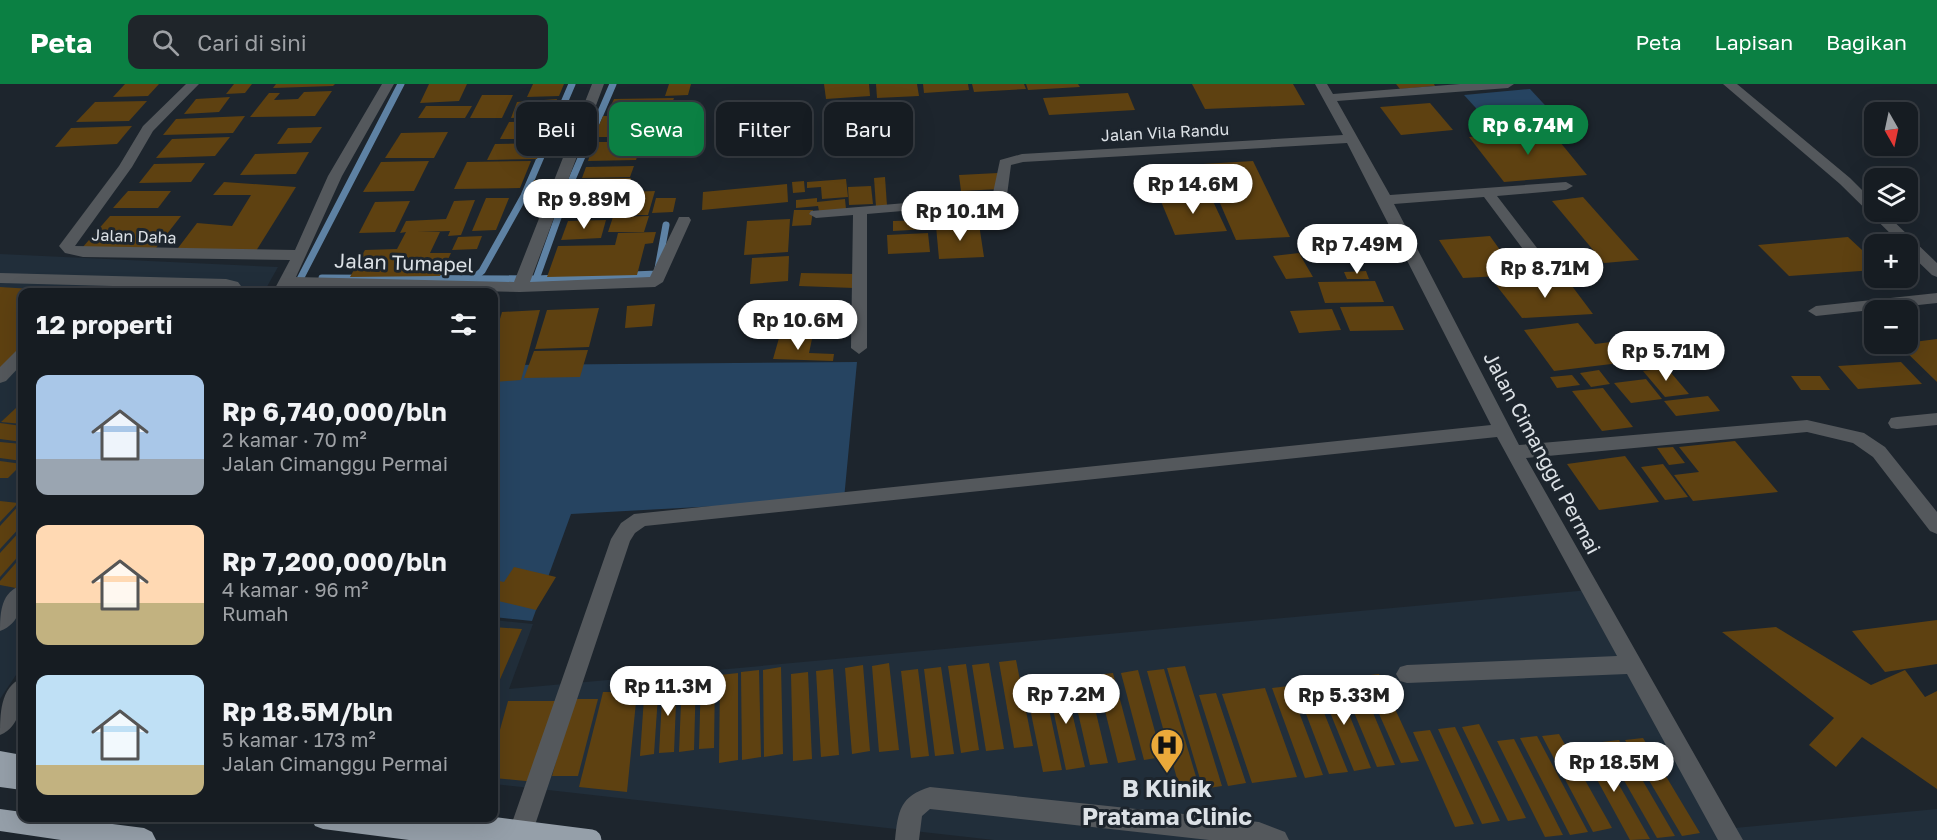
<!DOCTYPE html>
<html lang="id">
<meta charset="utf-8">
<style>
:root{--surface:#161c22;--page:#1f252a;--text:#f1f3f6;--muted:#9ea1a5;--line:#353a40;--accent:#0b8043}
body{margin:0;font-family:"Golos Text",sans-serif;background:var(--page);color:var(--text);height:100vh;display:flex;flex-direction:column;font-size:22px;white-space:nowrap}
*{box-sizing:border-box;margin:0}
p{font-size:20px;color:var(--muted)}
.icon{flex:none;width:33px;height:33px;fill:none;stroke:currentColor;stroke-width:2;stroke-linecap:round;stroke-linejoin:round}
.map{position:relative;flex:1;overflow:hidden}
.panel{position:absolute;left:18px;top:204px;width:480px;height:534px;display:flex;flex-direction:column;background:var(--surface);border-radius:12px;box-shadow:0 6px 24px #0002,0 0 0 2px var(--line)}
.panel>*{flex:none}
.top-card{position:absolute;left:516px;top:18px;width:570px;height:54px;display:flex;gap:12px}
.needle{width:39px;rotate:171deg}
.tools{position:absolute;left:1864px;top:18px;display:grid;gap:12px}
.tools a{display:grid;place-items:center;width:54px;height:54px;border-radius:12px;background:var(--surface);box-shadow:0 6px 24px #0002,0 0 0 2px var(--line);font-size:30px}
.price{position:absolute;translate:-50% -51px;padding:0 14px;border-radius:21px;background:#fff;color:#222;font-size:20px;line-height:39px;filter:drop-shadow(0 2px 3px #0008)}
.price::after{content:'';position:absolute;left:50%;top:36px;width:18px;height:14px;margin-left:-9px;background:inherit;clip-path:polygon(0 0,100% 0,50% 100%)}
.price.selected{background:var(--accent);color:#fff}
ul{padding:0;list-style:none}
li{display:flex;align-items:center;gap:18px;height:150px;padding:0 18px}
li span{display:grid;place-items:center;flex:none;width:168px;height:120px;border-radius:12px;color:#555}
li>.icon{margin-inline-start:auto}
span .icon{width:72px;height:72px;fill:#fffc;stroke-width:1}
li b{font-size:26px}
h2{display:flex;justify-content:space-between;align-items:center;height:72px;padding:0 18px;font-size:26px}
.pill{padding:0 21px;border-radius:12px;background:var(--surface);box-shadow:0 6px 24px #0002,0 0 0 2px var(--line);font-size:21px;line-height:54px}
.pill.selected{background:var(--accent);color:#fff}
header{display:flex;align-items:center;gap:36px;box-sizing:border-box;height:84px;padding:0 30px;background:var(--accent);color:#fff}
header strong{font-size:28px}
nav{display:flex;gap:33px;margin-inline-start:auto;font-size:21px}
.search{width:420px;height:54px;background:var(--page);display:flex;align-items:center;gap:15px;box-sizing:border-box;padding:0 21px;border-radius:12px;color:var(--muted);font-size:22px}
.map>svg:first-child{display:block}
.built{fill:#212e3a}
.green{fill:#264461}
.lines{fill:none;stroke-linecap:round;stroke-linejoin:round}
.stream-far1{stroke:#5e82a4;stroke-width:7}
.stream{stroke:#5e82a4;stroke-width:8}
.building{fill:#5e4111}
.minor{fill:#54585c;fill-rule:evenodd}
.highway{fill:#959fa9;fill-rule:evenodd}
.highway-bridge{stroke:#959fa9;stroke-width:21}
.labels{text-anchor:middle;stroke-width:6;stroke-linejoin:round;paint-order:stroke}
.far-street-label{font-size:16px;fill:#dce1e6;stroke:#1d252d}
.street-label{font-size:20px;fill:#dce1e6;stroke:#1d252d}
.near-poi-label{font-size:24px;font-weight:bold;fill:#dce1e6;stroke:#1d252d}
</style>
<header>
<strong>Peta</strong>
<div class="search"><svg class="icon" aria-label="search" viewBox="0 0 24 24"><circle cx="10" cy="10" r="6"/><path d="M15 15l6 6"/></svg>Cari di sini</div>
<nav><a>Peta</a><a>Lapisan</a><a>Bagikan</a></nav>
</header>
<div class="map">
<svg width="1937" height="756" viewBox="0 0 1937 756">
<rect width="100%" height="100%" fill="#1d252d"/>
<g class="built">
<polygon points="0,170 278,183 264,208 22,208 22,582 0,615"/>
<polygon points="1589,506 1724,745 1937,725 1937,756 994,756 494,700 494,536 533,540 509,605"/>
</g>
<g class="green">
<polygon points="1530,5 1556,33 1485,34 1464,11"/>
<polygon points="857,278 844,415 571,430 532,537 494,533 494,281"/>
</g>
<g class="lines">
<g class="stream-far1">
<polyline points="322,194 536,195 657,190 666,141"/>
<polyline points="473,195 482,187 524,112 572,0"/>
<polyline points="536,195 570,100 613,0"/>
<polyline points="297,201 401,0"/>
</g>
<polyline class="stream" points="294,208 298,200"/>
</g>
<g class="building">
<polygon points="125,0 159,0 148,12 113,13"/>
<polygon points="234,0 252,0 245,9 226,10"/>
<polygon points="276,0 335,0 333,2 273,4"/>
<polygon points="429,0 467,0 459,17 420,19"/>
<polygon points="533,0 564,0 559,12 527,13"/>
<polygon points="669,0 691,0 688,11 665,12"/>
<polygon points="824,0 869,0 870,12 826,15"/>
<polygon points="876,0 917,0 919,12 877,14"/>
<polygon points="923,0 968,0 969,6 924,9"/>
<polygon points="972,0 1024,0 1026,5 974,8"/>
<polygon points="1026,0 1078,0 1080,3 1028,6"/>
<polygon points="1192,0 1293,0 1305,21 1205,25"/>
<polygon points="1396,0 1434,0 1435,2 1400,5"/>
<polygon points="332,7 315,32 250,33 269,9 280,9 274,16 298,15 304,8"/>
<polygon points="1128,9 1135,26 1049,31 1043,14"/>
<polygon points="482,11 513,11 502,34 470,34"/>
<polygon points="230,13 219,28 184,30 196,15"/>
<polygon points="674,14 669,28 608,28 614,15"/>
<polygon points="557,15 553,32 511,34 517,18"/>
<polygon points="147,17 129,37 76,38 95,18"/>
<polygon points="1430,19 1453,46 1401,51 1380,23"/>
<polygon points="426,22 472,22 465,34 418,34"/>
<polygon points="245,32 233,49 163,51 176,35"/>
<polygon points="603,32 657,32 650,53 594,53"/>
<polygon points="552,37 544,55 500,55 509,38"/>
<polygon points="132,42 117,60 55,63 71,44"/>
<polygon points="322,43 311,59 277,60 288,44"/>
<polygon points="1551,47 1587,91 1504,98 1469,53"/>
<polygon points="448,48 434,74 385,74 401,49"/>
<polygon points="230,53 215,72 156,74 172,55"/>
<polygon points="594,58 642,58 636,76 588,77"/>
<polygon points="544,59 537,75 487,76 495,60"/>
<polygon points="309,68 296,90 240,91 255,70"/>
<polygon points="429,77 414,107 363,108 381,78"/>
<polygon points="531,77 520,104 454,105 467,78"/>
<polygon points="1253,77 1290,153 1236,156 1203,80"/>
<polygon points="205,79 191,98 139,99 154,80"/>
<polygon points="634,82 630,93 582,94 586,83"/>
<polygon points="998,89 1000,105 961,107 959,91"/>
<polygon points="1180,90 1191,90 1200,108 1188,109"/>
<polygon points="885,93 887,122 876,123 874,94"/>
<polygon points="631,94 627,106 577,107 581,95"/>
<polygon points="846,95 848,113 822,115 821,103 807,104 807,98"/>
<polygon points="534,96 560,97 551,115 525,115"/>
<polygon points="804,97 805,108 793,109 792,98"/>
<polygon points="224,98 296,103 256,167 175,168 197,139 232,142 251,111 213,111"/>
<polygon points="787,100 788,118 702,126 703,108"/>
<polygon points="871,102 873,120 849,121 848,103"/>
<polygon points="128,107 171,107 158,124 113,124"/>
<polygon points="614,107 608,130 573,131 580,108"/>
<polygon points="655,107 648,131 619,131 627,108"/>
<polygon points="1210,111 1227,147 1175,151 1160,115"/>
<polygon points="1583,113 1639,176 1604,179 1552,117"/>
<polygon points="486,114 509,114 496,146 472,147"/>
<polygon points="656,114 676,114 673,128 652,129"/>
<polygon points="817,114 817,118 845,115 846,125 819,127 818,122 796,124 796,116"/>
<polygon points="475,116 461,151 448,152 450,147 418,148 440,148 430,169 451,169 440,192 350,193 365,166 397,165 406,148 400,149 406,137 446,135 454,117"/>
<polygon points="410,117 395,148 359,149 375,118"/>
<polygon points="794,126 813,126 811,141 792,142"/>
<polygon points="110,132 181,132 156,164 82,164"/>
<polygon points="649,132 644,148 608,148 613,133"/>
<polygon points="790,135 788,168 744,171 747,137"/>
<polygon points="606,136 601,154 561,156 568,137"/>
<polygon points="928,136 928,145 893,147 893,137"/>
<polygon points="979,140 984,173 939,175 936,142"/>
<polygon points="656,148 653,159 645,160 637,191 547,193 558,162 615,161 618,149"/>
<polygon points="928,149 930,168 888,170 887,151"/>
<polygon points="482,152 477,165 452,166 458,153"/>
<polygon points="1490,152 1518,191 1463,194 1439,156"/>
<polygon points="1848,153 1875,178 1875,186 1789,192 1758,161"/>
<polygon points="1299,169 1313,193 1286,195 1273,172"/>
<polygon points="789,172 788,197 750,200 752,174"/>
<polygon points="1366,187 1369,195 1347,195 1344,188"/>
<polygon points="801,189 856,190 854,204 799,202"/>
<polygon points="1566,194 1593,230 1522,234 1496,201"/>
<polygon points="1375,197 1384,218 1325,219 1318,198"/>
<polygon points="0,203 64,207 22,208 22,262 0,284"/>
<polygon points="128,204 159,207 159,208 123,208"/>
<polygon points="655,220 652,242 625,244 627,222"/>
<polygon points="1393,222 1404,246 1350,247 1340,223"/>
<polygon points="599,224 589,263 535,265 547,226"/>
<polygon points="1332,225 1341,246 1299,249 1290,227"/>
<polygon points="540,226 521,296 494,298 494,255 502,228"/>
<polygon points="782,234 840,234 838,252 779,253"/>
<polygon points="1578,239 1595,260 1619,257 1636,277 1554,287 1524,246"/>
<polygon points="779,254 812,255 809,269 834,270 833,277 773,275"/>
<polygon points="1937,255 1937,298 1898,260"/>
<polygon points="588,266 580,293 524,294 534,267"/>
<polygon points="1901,278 1922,300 1858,305 1838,282"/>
<polygon points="1667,284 1689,310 1665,313 1643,287"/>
<polygon points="1599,286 1610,300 1591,303 1580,289"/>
<polygon points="1572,291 1580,301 1557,304 1550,293"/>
<polygon points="1791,292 1820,292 1830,306 1801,306"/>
<polygon points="1646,295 1662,315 1631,319 1614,299"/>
<polygon points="1603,304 1633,343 1602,347 1572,307"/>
<polygon points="1708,312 1720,327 1676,332 1664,317"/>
<polygon points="16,324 22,325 22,340 1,338"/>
<polygon points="0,339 22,342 22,358 0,355"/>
<polygon points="1735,357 1778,408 1693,417 1674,391 1699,388 1679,363"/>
<polygon points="0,358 22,360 22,377 0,374"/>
<polygon points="1673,363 1685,379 1669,381 1657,364"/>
<polygon points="1625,372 1659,418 1599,426 1567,380"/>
<polygon points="0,377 22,380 8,394 0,394"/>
<polygon points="1663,380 1688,413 1665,416 1641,383"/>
<polygon points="0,417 18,419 0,438"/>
<polygon points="22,418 22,441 0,465 0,442"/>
<polygon points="22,445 22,468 0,493 0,469"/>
<polygon points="22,472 22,496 16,504 0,501 0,497"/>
<polygon points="514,483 556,493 536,526 494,516 494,496 504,498"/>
<polygon points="1937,536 1937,580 1885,588 1852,547"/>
<polygon points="494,543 522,545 494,609"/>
<polygon points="1776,543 1871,601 1905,586 1925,613 1937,607 1937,705 1862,653 1836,683 1809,661 1834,634 1722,548"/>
<polygon points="1016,576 1033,662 1014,664 999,578"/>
<polygon points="889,579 899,666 879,668 872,582"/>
<polygon points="989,579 1004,665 986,667 972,581"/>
<polygon points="966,580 979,666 961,669 948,582"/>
<polygon points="863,581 870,667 852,670 845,584"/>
<polygon points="1185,582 1222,702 1203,705 1167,584"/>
<polygon points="781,583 783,670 764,673 763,586"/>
<polygon points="941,583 954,670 935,672 924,585"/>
<polygon points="833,585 839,671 821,673 816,587"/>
<polygon points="918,585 929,672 911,674 901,587"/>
<polygon points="1164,585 1200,706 1181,709 1147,587"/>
<polygon points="759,586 761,673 742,676 741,588"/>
<polygon points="1138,586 1162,673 1144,676 1121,589"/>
<polygon points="808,588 812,675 793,677 791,590"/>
<polygon points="738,589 738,676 719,679 720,591"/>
<polygon points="1113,589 1136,676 1118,679 1096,591"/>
<polygon points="1379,590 1419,677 1401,679 1362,592"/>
<polygon points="715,591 714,664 699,665 701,593"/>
<polygon points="1087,591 1108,679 1090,681 1070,594"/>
<polygon points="696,593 694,666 679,668 682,595"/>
<polygon points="1358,593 1395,681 1377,683 1340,595"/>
<polygon points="677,595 674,668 659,669 663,597"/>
<polygon points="1064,595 1085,683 1066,686 1047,597"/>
<polygon points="1335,596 1371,684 1354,687 1318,599"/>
<polygon points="659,597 654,670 640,672 645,599"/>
<polygon points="1043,597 1062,686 1043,688 1025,600"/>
<polygon points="1312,599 1348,688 1329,690 1295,601"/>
<polygon points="1289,602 1323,691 1305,694 1272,604"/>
<polygon points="1265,604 1297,693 1252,699 1222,610"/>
<polygon points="603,608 637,608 627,708 579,703"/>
<polygon points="1216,609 1246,699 1228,702 1199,611"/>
<polygon points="573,615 598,615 578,692 552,692"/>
<polygon points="508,617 556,617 535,698 494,694 494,667"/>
<polygon points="1479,640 1526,734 1508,737 1462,643"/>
<polygon points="1455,643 1500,737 1482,740 1438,645"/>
<polygon points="1430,646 1474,740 1455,743 1413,648"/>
<polygon points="1559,650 1612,744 1593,748 1542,652"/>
<polygon points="1537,652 1588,748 1570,751 1520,654"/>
<polygon points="1643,654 1700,749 1682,752 1625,656"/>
<polygon points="1514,655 1563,751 1545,753 1497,657"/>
<polygon points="1619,656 1675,752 1657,754 1602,658"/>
<polygon points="1595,659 1650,755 1630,756 1578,661"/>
</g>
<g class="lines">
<g class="minor">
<polygon points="186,0 199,0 153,47 132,83 75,162 295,166 328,92 382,0 394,0 342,92 296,193 514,198 592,0 604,0 530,198 650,193 679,133 689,133 691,136 663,198 655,203 520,208 290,203 287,208 273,208 290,176 83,173 65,169 59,162 119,82 143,42"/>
<polygon points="1315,0 1327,0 1333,10 1460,0 1514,0 1508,4 1337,17 1390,111 1566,98 1573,102 1566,106 1497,112 1547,177 1539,182 1534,180 1484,113 1394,120 1519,361 1807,336 1864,349 1885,363 1937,428 1937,450 1930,447 1873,373 1853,359 1807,348 1526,374 1743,756 1718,756 1627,590 1407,599 1400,597 1396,590 1400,583 1407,581 1617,572 1497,353 645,442 635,449 630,457 530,756 506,756 611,455 621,439 634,430 1491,341 1347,59 1023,78 1011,81 1007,111 997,119 867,130 867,264 859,270 851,264 853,131 816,134 809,130 811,127 989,112 993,109 1000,76 1022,70 1343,51"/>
<polygon points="1723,0 1737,0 1850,94 1875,119 1875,128 1884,128 1937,179 1937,193 1932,191 1908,168 1908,160 1901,160 1840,100"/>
<polygon points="0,189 226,195 238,198 241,202 239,208 225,208 225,205 0,199"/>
<polygon points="1937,209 1937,219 1816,232 1808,227 1816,222"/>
<polygon points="22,265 22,280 6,297 0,299 0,283 16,267"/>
<polygon points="1937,329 1937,341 1897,345 1891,344 1888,339 1891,334 1897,333"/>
<path d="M22,501C24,518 20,540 0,547C0,528 1,508 22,501Z"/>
<path d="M22,594C24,614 21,643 0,651C0,631 0,603 22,594Z"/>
<path d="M930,703L1259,738L1285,748L1289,756H1209L930,725L922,732L919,756H895C898,727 900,712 930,703Z"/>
</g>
<g class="highway">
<polygon points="0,667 22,671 22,706 0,703"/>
<polygon points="0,725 22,728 22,734 65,734 144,744 152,748 156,756 61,756 0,747"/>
<polygon points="311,734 412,734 502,744 510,748 514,756 409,756 323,745 315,742"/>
</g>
<polyline class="highway-bridge" points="420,734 591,756"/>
</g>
<defs>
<symbol id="hospital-pin" viewBox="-11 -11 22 30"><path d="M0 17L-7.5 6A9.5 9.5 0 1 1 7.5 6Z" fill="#eba93a" stroke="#1d252d"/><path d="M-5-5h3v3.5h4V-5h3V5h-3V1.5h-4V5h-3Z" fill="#111"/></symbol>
</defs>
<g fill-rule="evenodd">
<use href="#hospital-pin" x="1148" y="642" width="38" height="52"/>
</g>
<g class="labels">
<g class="far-street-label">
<text transform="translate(1165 48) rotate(-3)" y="6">Jalan Vila Randu</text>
<text transform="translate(134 152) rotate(2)" y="6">Jalan Daha</text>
</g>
<g class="street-label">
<text transform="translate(404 179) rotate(2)" y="7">Jalan Tumapel</text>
<text transform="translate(1542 369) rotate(62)" y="7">Jalan Cimanggu Permai</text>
</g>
<g class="near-poi-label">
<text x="1167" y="713">B Klinik<tspan x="1167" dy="28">Pratama Clinic</tspan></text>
</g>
</g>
</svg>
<div class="tools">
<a><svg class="needle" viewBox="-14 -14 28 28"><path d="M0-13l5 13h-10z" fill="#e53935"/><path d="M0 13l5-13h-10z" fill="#9ea1a5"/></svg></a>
<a><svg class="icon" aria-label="layers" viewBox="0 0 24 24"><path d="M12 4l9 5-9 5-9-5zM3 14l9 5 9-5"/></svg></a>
<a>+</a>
<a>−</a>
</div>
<b class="price selected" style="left:1528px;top:72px">Rp 6.74M</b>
<b class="price" style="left:1193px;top:131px">Rp 14.6M</b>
<b class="price" style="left:584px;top:146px">Rp 9.89M</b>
<b class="price" style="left:960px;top:158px">Rp 10.1M</b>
<b class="price" style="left:1357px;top:191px">Rp 7.49M</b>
<b class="price" style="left:1545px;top:215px">Rp 8.71M</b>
<b class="price" style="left:798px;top:267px">Rp 10.6M</b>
<b class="price" style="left:1666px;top:298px">Rp 5.71M</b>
<b class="price" style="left:668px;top:633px">Rp 11.3M</b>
<b class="price" style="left:1066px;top:641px">Rp 7.2M</b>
<b class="price" style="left:1344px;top:642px">Rp 5.33M</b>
<b class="price" style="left:1614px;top:709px">Rp 18.5M</b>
<div class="top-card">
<a class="pill">Beli</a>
<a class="pill selected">Sewa</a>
<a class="pill">Filter</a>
<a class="pill">Baru</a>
</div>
<section class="panel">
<h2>12 properti<svg class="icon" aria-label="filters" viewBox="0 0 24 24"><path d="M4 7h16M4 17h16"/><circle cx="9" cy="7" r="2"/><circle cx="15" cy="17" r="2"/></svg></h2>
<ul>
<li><span style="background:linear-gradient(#a9c7e8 70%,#9aa5b1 0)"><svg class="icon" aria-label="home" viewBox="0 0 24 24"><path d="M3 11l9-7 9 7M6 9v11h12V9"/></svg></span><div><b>Rp 6,740,000/bln</b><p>2 kamar · 70 m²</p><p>Jalan Cimanggu Permai</p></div></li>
<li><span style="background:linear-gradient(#ffd9b3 65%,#c2b280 0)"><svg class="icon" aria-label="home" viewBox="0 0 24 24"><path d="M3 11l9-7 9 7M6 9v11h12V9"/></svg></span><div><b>Rp 7,200,000/bln</b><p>4 kamar · 96 m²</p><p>Rumah</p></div></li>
<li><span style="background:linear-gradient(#bfe0f5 75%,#c2b280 0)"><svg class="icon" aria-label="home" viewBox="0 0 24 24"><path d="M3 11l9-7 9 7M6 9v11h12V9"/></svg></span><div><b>Rp 18.5M/bln</b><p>5 kamar · 173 m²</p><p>Jalan Cimanggu Permai</p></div></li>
</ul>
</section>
</div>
